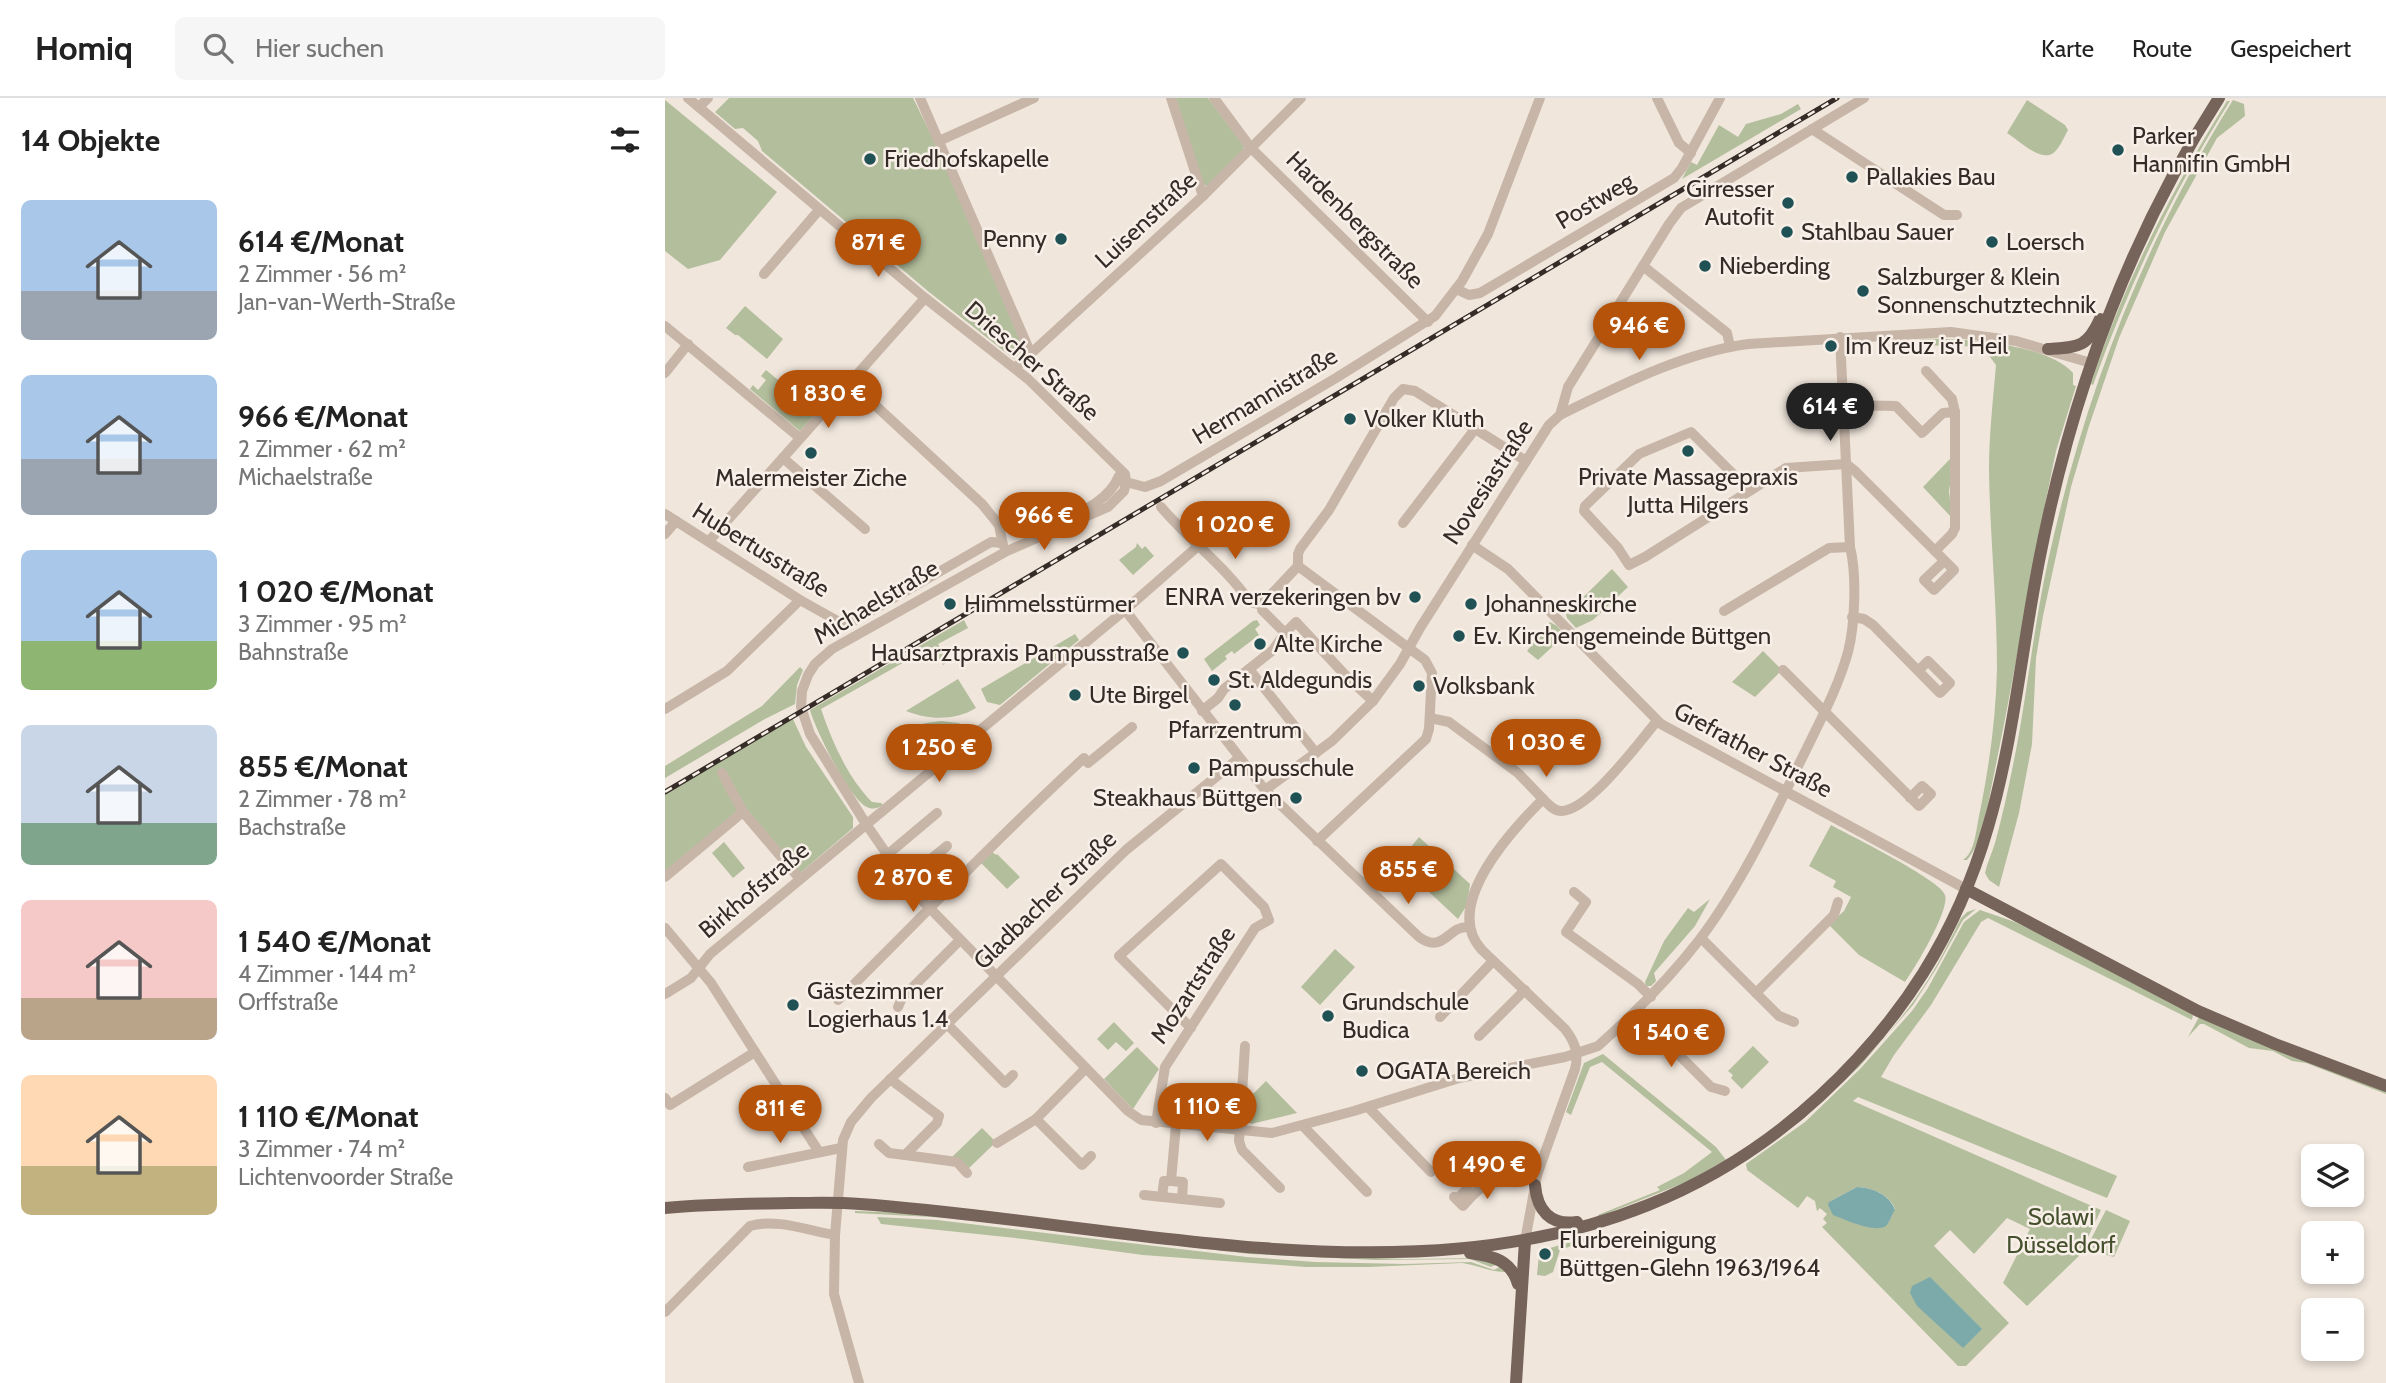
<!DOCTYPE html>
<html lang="de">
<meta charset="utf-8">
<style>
:root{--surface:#fff;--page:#f6f6f6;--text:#222;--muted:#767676;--line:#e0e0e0;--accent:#b45309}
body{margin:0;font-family:Cabin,sans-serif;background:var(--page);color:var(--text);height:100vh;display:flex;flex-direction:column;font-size:26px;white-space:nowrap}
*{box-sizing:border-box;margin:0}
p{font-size:23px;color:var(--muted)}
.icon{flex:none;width:38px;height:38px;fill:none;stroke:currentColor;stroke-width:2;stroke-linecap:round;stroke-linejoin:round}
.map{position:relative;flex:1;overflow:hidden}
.sheet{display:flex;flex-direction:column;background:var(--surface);width:665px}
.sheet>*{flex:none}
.tools{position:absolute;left:1636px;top:1046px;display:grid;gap:14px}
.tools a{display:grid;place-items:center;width:63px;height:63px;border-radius:10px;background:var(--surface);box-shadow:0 4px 10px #0003;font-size:35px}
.price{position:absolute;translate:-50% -60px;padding:0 16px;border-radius:24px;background:var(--accent);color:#fff;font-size:23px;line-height:46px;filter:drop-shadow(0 2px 4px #0008)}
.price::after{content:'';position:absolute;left:50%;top:42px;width:21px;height:16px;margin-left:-10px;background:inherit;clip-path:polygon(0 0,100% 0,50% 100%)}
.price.selected{background:#222;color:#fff}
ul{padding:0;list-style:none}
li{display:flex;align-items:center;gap:21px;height:175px;padding:0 21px}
li span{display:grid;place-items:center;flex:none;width:196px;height:140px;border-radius:10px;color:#555}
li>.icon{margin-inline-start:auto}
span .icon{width:84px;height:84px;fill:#fffc;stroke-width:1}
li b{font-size:30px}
h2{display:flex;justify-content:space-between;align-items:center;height:84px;padding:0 21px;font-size:30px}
header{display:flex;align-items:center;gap:42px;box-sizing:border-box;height:98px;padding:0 35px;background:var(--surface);border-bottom:2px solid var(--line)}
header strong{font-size:33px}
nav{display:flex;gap:38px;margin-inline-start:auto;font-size:24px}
.search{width:490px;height:63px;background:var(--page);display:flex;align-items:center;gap:18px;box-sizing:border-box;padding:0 24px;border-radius:10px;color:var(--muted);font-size:26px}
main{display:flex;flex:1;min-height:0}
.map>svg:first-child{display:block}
.green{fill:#b3be9c;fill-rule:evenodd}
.water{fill:#7caaab}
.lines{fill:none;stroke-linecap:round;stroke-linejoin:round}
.minor{stroke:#c7b6a8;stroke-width:10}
.major{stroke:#76635a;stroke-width:12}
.rail-casing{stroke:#352c28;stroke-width:5}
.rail{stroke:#f8f0e8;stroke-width:2.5;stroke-dasharray:8;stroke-linecap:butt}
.poi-dot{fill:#205154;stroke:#f8f0e8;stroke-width:2.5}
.labels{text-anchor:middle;stroke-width:5;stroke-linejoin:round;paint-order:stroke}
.poi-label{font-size:24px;fill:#352c28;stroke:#f8f0e8;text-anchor:start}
.street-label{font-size:24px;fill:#352c28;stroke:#f8f0e8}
.park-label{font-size:24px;fill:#45512d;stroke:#f8f0e8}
</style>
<header>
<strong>Homiq</strong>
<div class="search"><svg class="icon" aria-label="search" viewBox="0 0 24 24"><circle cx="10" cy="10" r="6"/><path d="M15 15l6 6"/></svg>Hier suchen</div>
<nav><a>Karte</a><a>Route</a><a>Gespeichert</a></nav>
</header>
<main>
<section class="sheet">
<h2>14 Objekte<svg class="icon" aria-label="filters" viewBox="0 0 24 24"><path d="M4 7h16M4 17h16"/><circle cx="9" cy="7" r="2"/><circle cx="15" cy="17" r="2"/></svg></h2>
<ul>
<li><span style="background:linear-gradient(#a9c7e8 65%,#9aa5b1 0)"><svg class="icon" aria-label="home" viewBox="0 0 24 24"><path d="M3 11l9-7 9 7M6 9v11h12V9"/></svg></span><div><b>614 €/Monat</b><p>2 Zimmer · 56 m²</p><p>Jan-van-Werth-Straße</p></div></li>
<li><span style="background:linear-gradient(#a9c7e8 60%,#9aa5b1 0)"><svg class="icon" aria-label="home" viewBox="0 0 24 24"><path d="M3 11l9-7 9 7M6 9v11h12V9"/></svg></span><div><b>966 €/Monat</b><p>2 Zimmer · 62 m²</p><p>Michaelstraße</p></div></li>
<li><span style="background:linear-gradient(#a9c7e8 65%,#8fb573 0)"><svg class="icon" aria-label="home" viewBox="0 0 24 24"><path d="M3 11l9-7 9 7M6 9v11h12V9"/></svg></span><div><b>1 020 €/Monat</b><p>3 Zimmer · 95 m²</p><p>Bahnstraße</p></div></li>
<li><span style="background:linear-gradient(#c9d6e8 70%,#7fa58c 0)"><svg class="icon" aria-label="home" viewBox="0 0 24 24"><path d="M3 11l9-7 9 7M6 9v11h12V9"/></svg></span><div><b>855 €/Monat</b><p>2 Zimmer · 78 m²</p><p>Bachstraße</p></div></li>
<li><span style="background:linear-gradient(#f6c9c9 70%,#b9a48a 0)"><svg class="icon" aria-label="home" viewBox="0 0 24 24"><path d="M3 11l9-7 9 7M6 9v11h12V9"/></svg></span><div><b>1 540 €/Monat</b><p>4 Zimmer · 144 m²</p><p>Orffstraße</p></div></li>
<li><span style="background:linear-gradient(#ffd9b3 65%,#c2b280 0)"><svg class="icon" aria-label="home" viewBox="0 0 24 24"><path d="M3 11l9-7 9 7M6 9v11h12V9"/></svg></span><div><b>1 110 €/Monat</b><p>3 Zimmer · 74 m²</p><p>Lichtenvoorder Straße</p></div></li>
</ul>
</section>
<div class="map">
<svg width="1721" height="1285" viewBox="0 0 1721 1285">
<rect width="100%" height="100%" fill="#f0e6dc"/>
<g class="green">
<polygon points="64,0 248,0 278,61 359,251 349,261 264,194 97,53 93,43 78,30 70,31 50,14"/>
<polygon points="511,0 543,0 579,48 578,54 542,88 538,87"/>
<polygon points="0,2 112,94 55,162 23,171 0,153"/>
<path d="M1362,2L1400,27L1403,32C1399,39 1394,52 1387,56C1374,63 1352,41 1342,35Z"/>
<path d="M1568,2L1579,6L1580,18L1552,40L1500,134L1454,240L1424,328L1406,389L1378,518L1371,560L1367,646L1354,715L1334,789L1324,782L1320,775C1322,765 1327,755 1330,745C1337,719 1343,693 1348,667C1362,600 1368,531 1383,463C1420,295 1477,148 1568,2Z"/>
<path d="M1562,3H1565C1508,93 1464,187 1428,287L1426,286C1458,186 1507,92 1562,3Z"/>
<polygon points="1133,6 1136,11 1017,81 1026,64 1032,67 1054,27 1073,39 1081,26 1116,16"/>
<polygon points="80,208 118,241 102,261 73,237 70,237 61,230"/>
<path d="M1254,241C1292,239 1382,245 1408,275V287L1411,288L1391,353L1383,392C1364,488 1348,585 1328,681C1323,704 1318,745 1302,762H1298C1310,754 1311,732 1314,718C1324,670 1331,620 1332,570C1332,504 1325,439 1324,373C1324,337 1328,302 1331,267L1319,251L1292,247L1257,248Z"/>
<polygon points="101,272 152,314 135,333 85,291 88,287 93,292 101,282 96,278"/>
<polygon points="1285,361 1287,375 1284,393 1287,420 1258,389"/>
<polygon points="472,445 477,451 480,448 489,458 468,477 454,462 471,449"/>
<polygon points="947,471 963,489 928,522 911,530 902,520 901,516"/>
<path d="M299,522L303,530L273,546L283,564L278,567L266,549L156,611C167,644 183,680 207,704L216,705L218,707C213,710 208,712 202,709C185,702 150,631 145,612Z"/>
<polygon points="592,522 595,527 590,531 594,537 569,556 567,553 560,558 562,561 547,573 539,561 588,523"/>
<polygon points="885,524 892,528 900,537 873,562 862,553"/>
<polygon points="410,536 414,542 335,607 322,604 316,591"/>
<polygon points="1098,553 1117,572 1090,599 1067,584"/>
<polygon points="135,569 138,572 132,587 130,606 100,621 0,680 0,668 97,608"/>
<path d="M293,581L311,610C290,623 263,622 241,613Z"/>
<polygon points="127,619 141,649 188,719 188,730 135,775 80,709 0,774 0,694"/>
<polygon points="276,623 293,625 308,630 265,663 255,649 258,647 252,638 249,639 243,630 261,625"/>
<path d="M1166,727C1184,737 1276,782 1280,797C1285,812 1250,870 1240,884L1194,857L1164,827L1179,813L1186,799L1168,789L1171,783L1144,768Z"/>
<polygon points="754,739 805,786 802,807 793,821 733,765"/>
<polygon points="59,744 80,770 68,780 47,755"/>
<polygon points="326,753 331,757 332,756 355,779 342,791 315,764"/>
<polygon points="1045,801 1030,828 989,875 991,883 986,888 981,888 980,884 999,843 1023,810 1029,814"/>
<path d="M1311,811L1298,822L1271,871L1248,907L1194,969L1139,1020L1079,1064V1062C1146,1016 1211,959 1257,891C1272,869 1284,844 1296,820L1302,814Z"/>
<path d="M1315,812L1350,824L1394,845L1528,917L1527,922L1323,820L1316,824L1266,907L1229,957L1216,979L1452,1078L1442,1100L1193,999L1188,1003L1436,1112L1414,1158L1362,1208L1338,1185L1365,1131L1342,1120L1309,1156L1285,1132L1269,1148L1344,1225L1301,1268H1293L1157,1129L1162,1125L1158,1121L1162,1116L1155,1110L1152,1113L1150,1103L1142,1098L1133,1110L1082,1072L1081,1066L1140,1024L1195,971L1247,913L1263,890L1299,824ZM1192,1089C1208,1090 1224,1096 1230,1111L1222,1127L1164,1110V1104Z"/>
<polygon points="670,851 690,869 655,907 636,889"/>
<polygon points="1534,919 1721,993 1721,996 1641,965 1627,963 1608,953 1584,950 1539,926 1535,926 1523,939"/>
<polygon points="449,924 469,945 461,953 451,944 443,952 432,941"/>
<polygon points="1088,948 1104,964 1077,991 1066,980 1068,977 1063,973"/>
<polygon points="472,949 494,971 468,1011 439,981"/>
<polygon points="938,956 1051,1049 1061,1062 1024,1083 933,1119 933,1117 995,1092 992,1089 1019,1075 1047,1054 937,964 925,969 906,1017 901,1014 919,965"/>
<polygon points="601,983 632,1015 586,1026 581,1020 584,1000"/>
<polygon points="317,1030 331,1044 303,1071 286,1060"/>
<path d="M1441,1112L1465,1123L1449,1159C1440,1156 1426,1155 1425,1143Z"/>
<polygon points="190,1113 247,1115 650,1158 740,1161 822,1160 834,1165 826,1169 805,1161 711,1162 584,1156 286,1120 190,1115"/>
<path d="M212,1119L272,1122L582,1159L650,1164L739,1166L806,1164L829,1172L838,1167L841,1174C825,1174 812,1167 797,1165L703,1169H641L478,1157L359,1141L216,1126Z"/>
<polygon points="937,1135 938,1141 918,1144 895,1152 888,1174 880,1178 872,1177 874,1157 878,1152"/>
</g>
<g class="water">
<path d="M1192,1089C1208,1090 1224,1096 1230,1112C1227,1116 1225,1123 1222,1127C1212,1137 1179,1121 1168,1117L1163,1107L1164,1104Z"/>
<polygon points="1265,1179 1317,1231 1298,1250 1252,1208 1245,1195 1247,1188"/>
</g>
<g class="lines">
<g class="minor">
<path d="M23,0L260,200L363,281L460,376L461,385L459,393L443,409L342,453L167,551L150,566L143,577L137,593L136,609L145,636L201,726L246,791L463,1013L476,1022L607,1035L689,1013L794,980L900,959L933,948C970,915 1005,880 1035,841C1076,787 1109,717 1139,656C1155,623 1173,590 1183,554C1190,527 1192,476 1185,449L1175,239"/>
<polyline points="255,0 366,256"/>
<polyline points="506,0 538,98"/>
<polyline points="549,0 586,50 763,224"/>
<polyline points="992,0 1014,45 1026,55"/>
<polyline points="34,9 43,0"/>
<polyline points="1147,31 1279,117 1292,117"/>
<polyline points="274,43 369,0"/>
<polyline points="978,168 1062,235 1065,248"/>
<polyline points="99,176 154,112"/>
<polyline points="791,191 804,197 815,195 1009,80 1017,70 1055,0"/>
<polyline points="0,228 135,340"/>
<polyline points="350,270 538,98 636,0"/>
<polyline points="1261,273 1287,301 1290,314"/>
<polyline points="0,275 23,246"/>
<polyline points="185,284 317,406 334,427 338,447"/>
<polyline points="1178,307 1231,308 1257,335 1278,315 1290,314 1290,430 1287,436 1270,453"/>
<polyline points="895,317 903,289 1004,126 1016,110 1199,0"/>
<polyline points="118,360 200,431"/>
<polyline points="453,382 480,389 496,383 671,280 770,218 797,183 823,136 875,0"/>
<polyline points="1085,393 1026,334 974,356 920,408 919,413 953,450 964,467 980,459 1121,370 1181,366 1190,373 1289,472 1269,492 1259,482 1279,463"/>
<path d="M496,409C524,442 561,469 585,504L593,506L600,503L633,468V456L635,451L664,412L729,300L738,291L750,293L861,363"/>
<polyline points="0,416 135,502 178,526 187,524 326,444 337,445"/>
<polyline points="738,425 810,331"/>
<path d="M371,435C399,419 441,410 454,378"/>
<polyline points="0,436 11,423"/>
<polyline points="44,443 260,200"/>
<polyline points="807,447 843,471 996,626 1301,791"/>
<polyline points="633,468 760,562 767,575 764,631 761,641 652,743"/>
<path d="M460,512L600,692L754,839C779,857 783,827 804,829"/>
<polyline points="597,512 620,535"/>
<polyline points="1059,513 1164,450 1185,449"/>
<polyline points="1187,519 1199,521 1208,527 1275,595 1285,585 1263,563 1253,573"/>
<polyline points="584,571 651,655"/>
<polyline points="1118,572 1254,708 1266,696 1257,688 1245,700"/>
<polyline points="0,611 62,573 135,502"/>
<polyline points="537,613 553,600 559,591 608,552 620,535 631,524 682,579 708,603"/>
<path d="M765,620L784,624L853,675L878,701C847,732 776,808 817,852L900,931C910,944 914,955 910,971L872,1077L860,1143"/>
<polyline points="57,675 78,714 135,781"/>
<path d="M600,692L667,643L708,603L735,566L755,530L884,327L895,317C954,288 1017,255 1083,246L1286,234L1351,243L1426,265"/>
<path d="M878,701C883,706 889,713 896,713C924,713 974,644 992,623"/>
<polyline points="222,757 272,715"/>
<polyline points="0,779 78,714"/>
<polyline points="239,783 282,748"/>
<polyline points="909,794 921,804 901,834 973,886 986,899"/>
<polyline points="0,830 46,885 154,1054"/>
<polyline points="1036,840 1114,918 1129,924"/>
<polyline points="1091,895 1169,817 1173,804"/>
<polyline points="0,896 26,880 45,856 460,512 532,449"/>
<path d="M173,902C255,821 334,738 419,660L423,665L467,629"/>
<polyline points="233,909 237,900 295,842"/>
<polyline points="971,914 1046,989 1060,993"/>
<polyline points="775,919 828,863"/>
<polyline points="282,926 340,985 348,977"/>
<polyline points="814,938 860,892"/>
<polyline points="580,948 574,1043 577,1052 615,1090"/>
<polyline points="225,981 274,1018 272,1025 240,1057 292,1064 302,1075"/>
<polyline points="0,1000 5,1007 90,954"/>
<polyline points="703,1009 766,1074"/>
<polyline points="371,1021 417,1067 426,1058"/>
<polyline points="491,1025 500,969 590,830 604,822 599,809 556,766 454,858 526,930"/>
<polyline points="638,1028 702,1094"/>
<polyline points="332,1045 371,1021 420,971"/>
<polyline points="214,1046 224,1055 240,1057"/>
<polyline points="83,1069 176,1050"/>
<polyline points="506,1083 518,1084 517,1101"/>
<polyline points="479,1097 555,1105"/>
<polyline points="808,1097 844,1063 860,1074 872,1077"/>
<polyline points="497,1099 499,1083 506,1083 511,1027"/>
<polyline points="789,1099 798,1108 808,1097 802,1091 792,1101"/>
<path d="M0,1214L85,1128C112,1120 144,1133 170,1137"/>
<polyline points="194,1285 169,1196 170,1137 178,1042 186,1024 206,1000 461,752 573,661"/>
</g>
<g class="major">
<path d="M1383,251C1413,249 1422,250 1435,221"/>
<polyline points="1301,791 1533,913 1610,946 1721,988"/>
<path d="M870,1087C872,1112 885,1128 912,1124"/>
<path d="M0,1110C42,1106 84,1106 126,1105C149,1105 172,1104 195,1106C519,1129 884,1248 1155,998C1237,922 1292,836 1323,729C1349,641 1357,547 1375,458C1407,296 1464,139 1554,0"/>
<path d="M805,1155C828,1158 846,1162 853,1186"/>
<polyline points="851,1285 860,1143"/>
</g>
<defs>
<polyline id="rail" points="0,694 1172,0"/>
</defs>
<use href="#rail" class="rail-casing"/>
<use href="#rail" class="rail"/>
</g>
<g class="poi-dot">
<circle cx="1453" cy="52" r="7"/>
<circle cx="205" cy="61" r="7"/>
<circle cx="1187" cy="79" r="7"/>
<circle cx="1123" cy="105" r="7"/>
<circle cx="1122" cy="134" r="7"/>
<circle cx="396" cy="141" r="7"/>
<circle cx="1327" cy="144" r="7"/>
<circle cx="1040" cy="168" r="7"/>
<circle cx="1198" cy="193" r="7"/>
<circle cx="1166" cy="248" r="7"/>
<circle cx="685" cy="321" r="7"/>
<circle cx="1023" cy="353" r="7"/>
<circle cx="146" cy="355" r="7"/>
<circle cx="750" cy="499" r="7"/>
<circle cx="285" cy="506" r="7"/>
<circle cx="806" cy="506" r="7"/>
<circle cx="794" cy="538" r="7"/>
<circle cx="595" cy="546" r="7"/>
<circle cx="518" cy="555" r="7"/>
<circle cx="549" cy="582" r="7"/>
<circle cx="754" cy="588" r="7"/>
<circle cx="410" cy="597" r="7"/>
<circle cx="570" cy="607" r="7"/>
<circle cx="529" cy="670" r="7"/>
<circle cx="631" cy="700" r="7"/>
<circle cx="128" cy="907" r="7"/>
<circle cx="663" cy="918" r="7"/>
<circle cx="697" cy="973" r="7"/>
<circle cx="880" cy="1156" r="7"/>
</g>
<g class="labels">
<g class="poi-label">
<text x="1467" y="46">Parker<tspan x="1467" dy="28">Hannifin GmbH</tspan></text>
<text x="219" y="69">Friedhofskapelle</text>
<text x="1201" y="87">Pallakies Bau</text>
<text x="1109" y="99" text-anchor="end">Girresser<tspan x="1109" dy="28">Autofit</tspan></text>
<text x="1136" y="142">Stahlbau Sauer</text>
<text x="382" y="149" text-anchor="end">Penny</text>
<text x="1341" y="152">Loersch</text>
<text x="1054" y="176">Nieberding</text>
<text x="1212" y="187">Salzburger &amp; Klein<tspan x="1212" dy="28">Sonnenschutztechnik</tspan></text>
<text x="1180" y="256">Im Kreuz ist Heil</text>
<text x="699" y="329">Volker Kluth</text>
<text x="1023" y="387" text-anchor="middle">Private Massagepraxis<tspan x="1023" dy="28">Jutta Hilgers</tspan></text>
<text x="146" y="388" text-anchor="middle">Malermeister Ziche</text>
<text x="736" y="507" text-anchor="end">ENRA verzekeringen bv</text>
<text x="299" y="514">Himmelsstürmer</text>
<text x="820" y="514">Johanneskirche</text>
<text x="808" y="546">Ev. Kirchengemeinde Büttgen</text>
<text x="609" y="554">Alte Kirche</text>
<text x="504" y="563" text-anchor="end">Hausarztpraxis Pampusstraße</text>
<text x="563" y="590">St. Aldegundis</text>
<text x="768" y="596">Volksbank</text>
<text x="424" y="605">Ute Birgel</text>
<text x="570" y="640" text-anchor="middle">Pfarrzentrum</text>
<text x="543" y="678">Pampusschule</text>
<text x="617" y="708" text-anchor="end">Steakhaus Büttgen</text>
<text x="142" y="901">Gästezimmer<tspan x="142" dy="28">Logierhaus 1.4</tspan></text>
<text x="677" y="912">Grundschule<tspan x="677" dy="28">Budica</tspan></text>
<text x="711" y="981">OGATA Bereich</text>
<text x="894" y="1150">Flurbereinigung<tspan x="894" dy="28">Büttgen-Glehn 1963/1964</tspan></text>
</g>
<g class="street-label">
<text transform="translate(930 103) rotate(-31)" y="8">Postweg</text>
<text transform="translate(481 122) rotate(-43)" y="8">Luisenstraße</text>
<text transform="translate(690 122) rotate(45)" y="8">Hardenbergstraße</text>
<text transform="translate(367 263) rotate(41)" y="8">Driescher Straße</text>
<text transform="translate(600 298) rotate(-31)" y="8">Hermannistraße</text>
<text transform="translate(823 384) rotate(-57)" y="8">Novesiastraße</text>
<text transform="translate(96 452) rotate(32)" y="8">Hubertusstraße</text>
<text transform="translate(211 504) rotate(-31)" y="8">Michaelstraße</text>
<text transform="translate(1088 652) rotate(28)" y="8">Grefrather Straße</text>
<text transform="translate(89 792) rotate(-40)" y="8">Birkhofstraße</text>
<text transform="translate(380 802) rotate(-44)" y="8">Gladbacher Straße</text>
<text transform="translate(528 887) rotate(-57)" y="8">Mozartstraße</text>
</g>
<g class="park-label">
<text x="1396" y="1127">Solawi<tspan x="1396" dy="28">Düsseldorf</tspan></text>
</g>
</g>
</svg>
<div class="tools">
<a><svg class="icon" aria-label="layers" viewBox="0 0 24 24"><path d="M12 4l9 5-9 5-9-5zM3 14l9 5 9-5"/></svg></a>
<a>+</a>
<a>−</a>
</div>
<b class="price" style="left:213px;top:181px">871 €</b>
<b class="price" style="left:974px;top:264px">946 €</b>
<b class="price" style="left:163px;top:332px">1 830 €</b>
<b class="price selected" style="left:1165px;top:345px">614 €</b>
<b class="price" style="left:379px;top:454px">966 €</b>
<b class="price" style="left:570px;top:463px">1 020 €</b>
<b class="price" style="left:881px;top:681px">1 030 €</b>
<b class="price" style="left:274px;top:686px">1 250 €</b>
<b class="price" style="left:743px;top:808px">855 €</b>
<b class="price" style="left:248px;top:816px">2 870 €</b>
<b class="price" style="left:1006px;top:971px">1 540 €</b>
<b class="price" style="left:542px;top:1045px">1 110 €</b>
<b class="price" style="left:115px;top:1047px">811 €</b>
<b class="price" style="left:822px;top:1103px">1 490 €</b>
</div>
</main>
